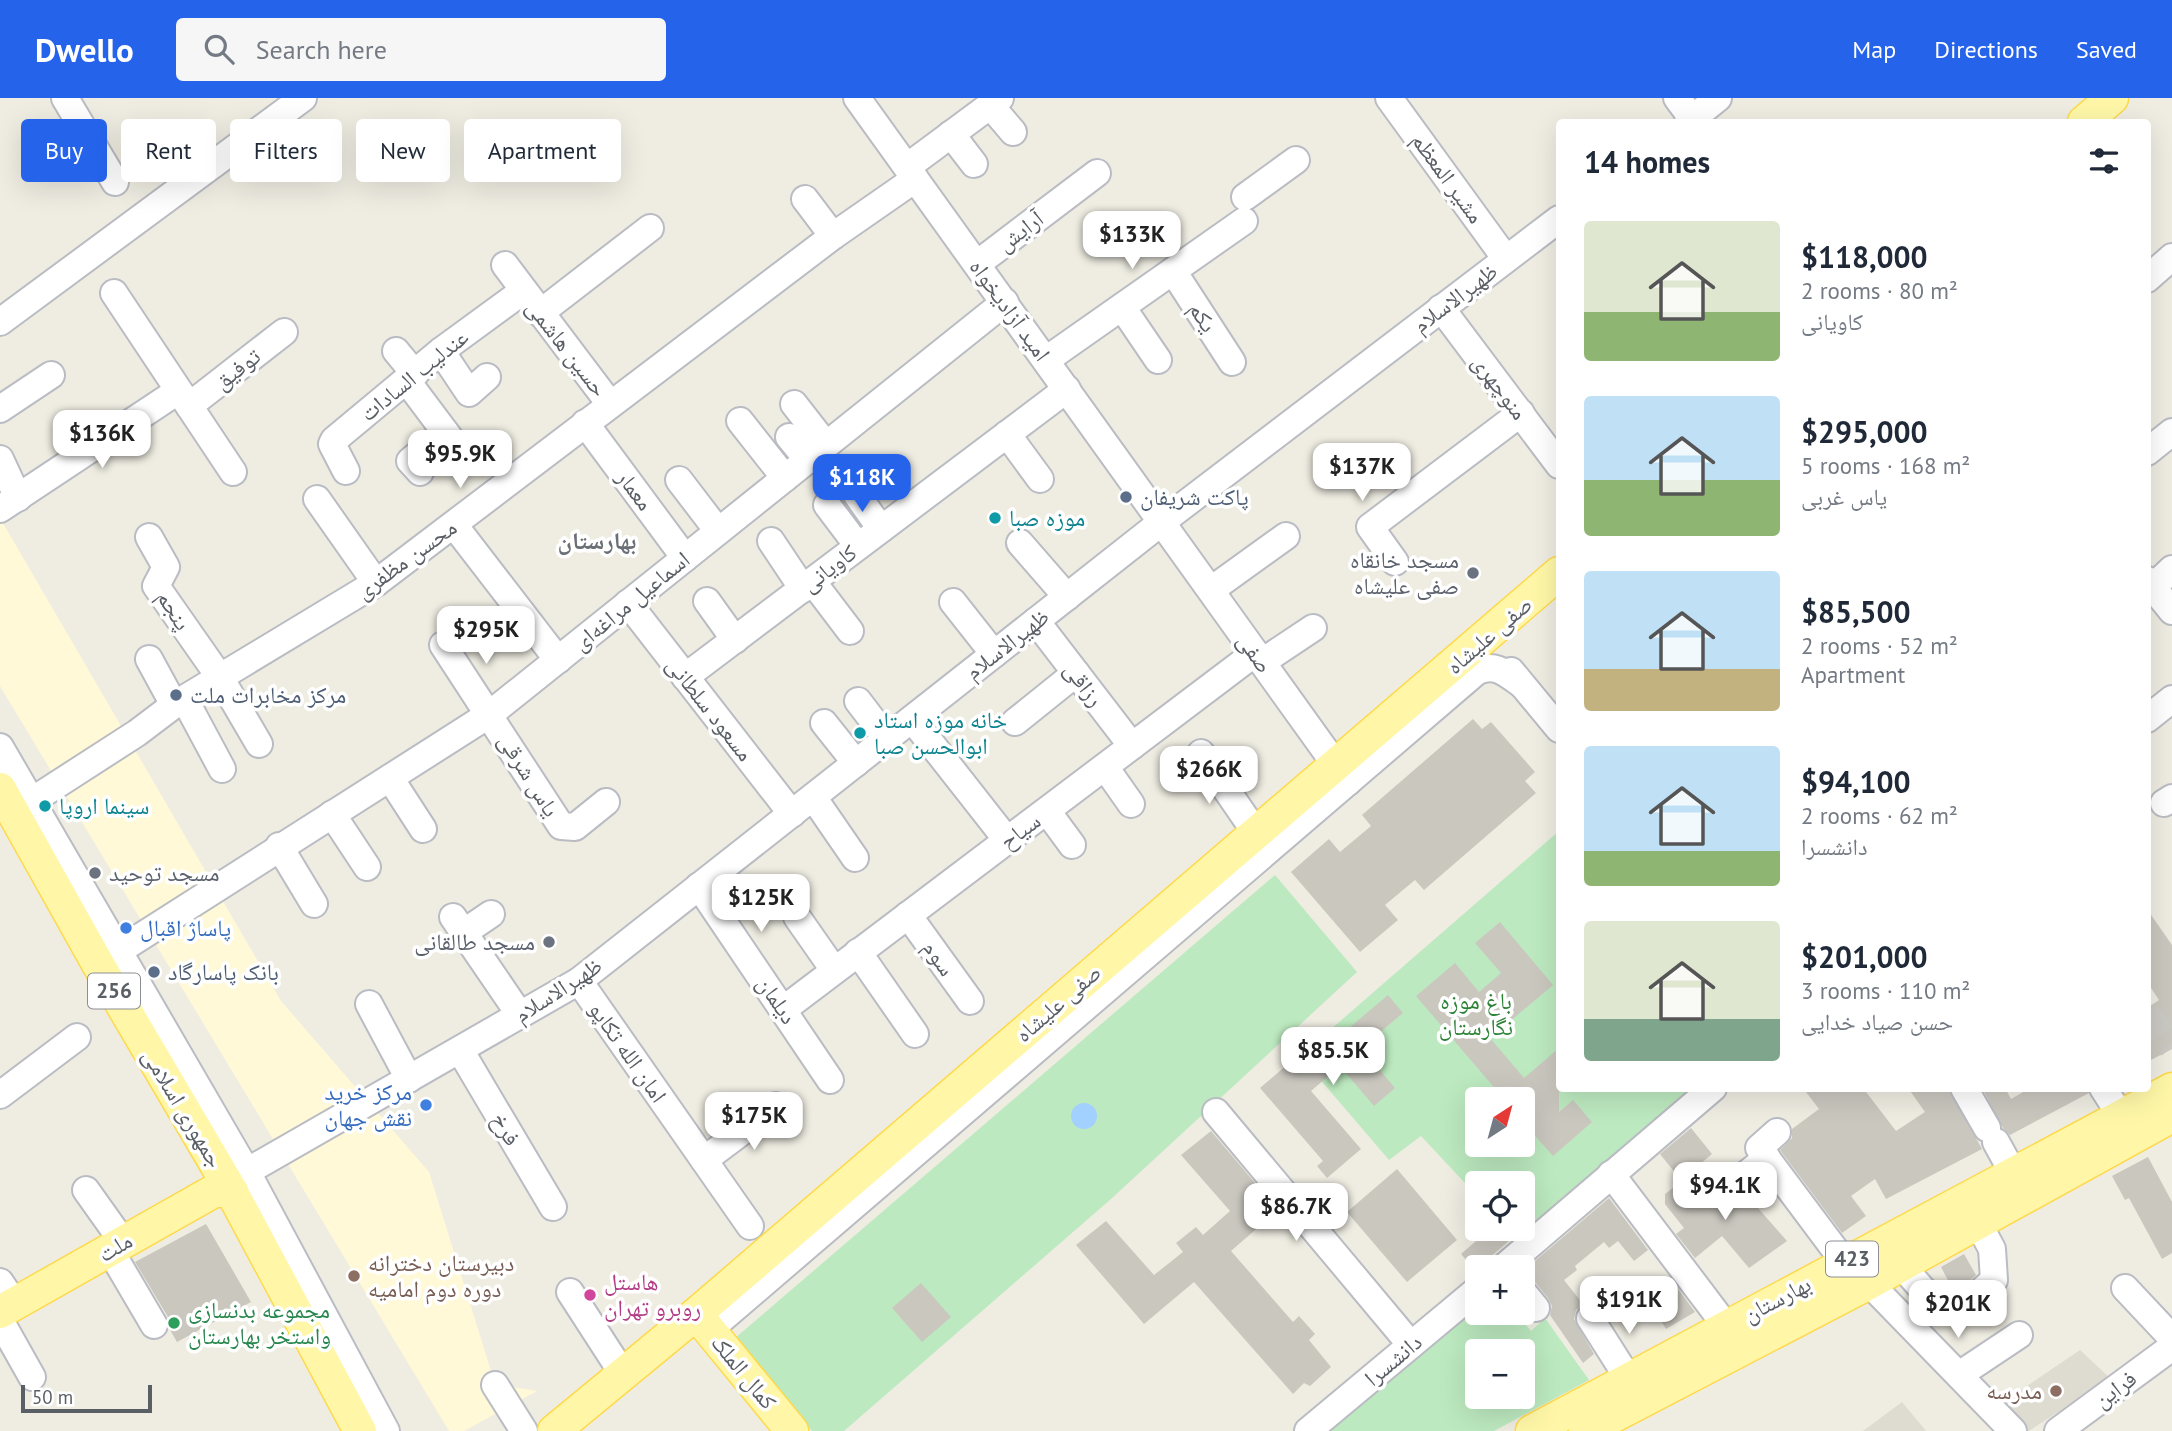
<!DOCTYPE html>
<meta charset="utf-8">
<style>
:root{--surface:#fff;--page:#f6f6f7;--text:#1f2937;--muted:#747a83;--accent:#2563eb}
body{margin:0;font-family:"PT Sans","Noto Naskh Arabic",sans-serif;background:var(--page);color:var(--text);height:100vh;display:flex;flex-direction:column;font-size:26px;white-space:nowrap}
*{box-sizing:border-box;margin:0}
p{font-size:23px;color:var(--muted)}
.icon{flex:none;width:38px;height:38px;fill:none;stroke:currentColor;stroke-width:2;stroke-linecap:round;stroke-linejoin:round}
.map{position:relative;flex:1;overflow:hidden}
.side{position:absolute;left:1556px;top:21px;width:595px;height:973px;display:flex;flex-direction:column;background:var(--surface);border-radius:7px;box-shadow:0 7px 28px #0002}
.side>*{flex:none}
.guide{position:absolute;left:21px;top:21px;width:665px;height:63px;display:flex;gap:14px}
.needle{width:46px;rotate:36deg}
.tools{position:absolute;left:1465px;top:989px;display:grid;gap:14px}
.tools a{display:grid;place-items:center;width:70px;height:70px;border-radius:7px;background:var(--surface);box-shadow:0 7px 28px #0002;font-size:35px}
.scale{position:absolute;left:21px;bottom:18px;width:131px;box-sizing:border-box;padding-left:7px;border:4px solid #5a5e65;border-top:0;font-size:19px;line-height:24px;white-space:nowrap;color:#5a5e65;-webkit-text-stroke:5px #fff;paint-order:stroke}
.price{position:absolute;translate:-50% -60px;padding:0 16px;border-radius:14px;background:#fff;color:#222;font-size:23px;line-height:46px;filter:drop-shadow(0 2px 4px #0008)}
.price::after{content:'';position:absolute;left:50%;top:42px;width:21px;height:16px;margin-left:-10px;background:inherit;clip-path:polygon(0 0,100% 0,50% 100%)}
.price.selected{background:var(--accent);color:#fff}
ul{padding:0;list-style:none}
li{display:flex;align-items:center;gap:21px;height:175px;padding:0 28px}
li span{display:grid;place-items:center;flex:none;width:196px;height:140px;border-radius:7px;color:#555}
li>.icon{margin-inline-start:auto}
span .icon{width:84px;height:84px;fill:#fffc;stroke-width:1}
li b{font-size:30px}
h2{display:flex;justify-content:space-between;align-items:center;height:84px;padding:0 28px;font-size:30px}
.tag{padding:0 24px;border-radius:7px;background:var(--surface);box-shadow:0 7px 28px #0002;font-size:24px;line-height:63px}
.tag.selected{background:var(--accent);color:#fff}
header{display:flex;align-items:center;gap:42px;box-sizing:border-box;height:98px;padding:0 35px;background:var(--accent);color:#fff}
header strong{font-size:33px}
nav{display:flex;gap:38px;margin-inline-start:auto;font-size:24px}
.search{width:490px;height:63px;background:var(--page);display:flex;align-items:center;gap:18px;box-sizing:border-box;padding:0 24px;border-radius:7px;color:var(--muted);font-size:26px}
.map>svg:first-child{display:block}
.commercial{fill:#fff9d7}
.education{fill:#dedcd1}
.green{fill:#bce9bf;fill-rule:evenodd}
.water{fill:#a2d0ff}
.building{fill:#cac7bf}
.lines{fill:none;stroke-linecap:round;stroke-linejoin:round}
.minor-tunnel{stroke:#cac9c3;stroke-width:26;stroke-dasharray:26 13;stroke-linecap:butt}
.minor-casing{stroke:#babcc3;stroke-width:30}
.major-casing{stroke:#fed94c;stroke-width:35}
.minor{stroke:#fff;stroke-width:26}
.major{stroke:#fff7a7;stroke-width:32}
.service-dot{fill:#5c6f8a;stroke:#fff;stroke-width:2.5}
.culture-dot{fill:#0f9aa8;stroke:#fff;stroke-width:2.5}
.worship-dot{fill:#6b7280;stroke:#fff;stroke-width:2.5}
.shop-dot{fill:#3f7fe0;stroke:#fff;stroke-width:2.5}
.education-dot{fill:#8d6e63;stroke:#fff;stroke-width:2.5}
.hotel-dot{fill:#d1479c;stroke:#fff;stroke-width:2.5}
.leisure-dot{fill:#2e9e5b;stroke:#fff;stroke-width:2.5}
.labels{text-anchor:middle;stroke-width:7;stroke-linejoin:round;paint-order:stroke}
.shield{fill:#fff;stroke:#8c8e93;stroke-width:2}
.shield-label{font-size:21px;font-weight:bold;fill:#5a5e65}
.street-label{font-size:23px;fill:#5a5e65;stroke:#fff}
.service-label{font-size:23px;fill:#4e5e75;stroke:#fff;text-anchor:start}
.culture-label{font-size:23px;fill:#0d838f;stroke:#fff;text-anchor:start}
.worship-label{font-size:23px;fill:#5b616d;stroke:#fff;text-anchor:end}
.shop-label{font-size:23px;fill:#366cbe;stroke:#fff;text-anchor:start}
.park-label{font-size:23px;fill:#2c8236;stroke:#fff}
.education-label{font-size:23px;fill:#785e54;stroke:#fff;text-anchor:start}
.hotel-label{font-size:23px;fill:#b23c85;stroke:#fff;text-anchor:start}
.leisure-label{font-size:23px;fill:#27864d;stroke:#fff;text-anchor:start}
.neighbourhood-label{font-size:24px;font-weight:bold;fill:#6b7077;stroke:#fff}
</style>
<header>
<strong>Dwello</strong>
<div class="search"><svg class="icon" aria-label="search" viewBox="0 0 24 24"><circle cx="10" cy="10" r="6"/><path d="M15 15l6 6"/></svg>Search here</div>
<nav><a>Map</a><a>Directions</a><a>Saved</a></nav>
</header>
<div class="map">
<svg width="2172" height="1333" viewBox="0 0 2172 1333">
<rect width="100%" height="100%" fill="#efede2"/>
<polygon class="commercial" points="0,420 281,903 429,1074 495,1286 537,1293 464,1333 449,1333 0,588"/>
<g class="education">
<polygon points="2080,1252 2110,1280 2029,1333 2002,1305"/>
<polygon points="1902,1304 1926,1333 1863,1333"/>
</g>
<g class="green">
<path d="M1559,733V990L1690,991L1516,1139L1508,1131L1522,1130V1085H1477V1098L1421,1038L1389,1062L1300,958ZM1477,1001H1522V1046H1477Z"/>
<polygon points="1275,777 1357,874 1111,1101 844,1333 812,1333 734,1241"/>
<path d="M1477,1209V1214L1516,1215L1531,1233L1545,1220L1589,1282L1494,1333H1330ZM1477,1253H1522V1298H1477Z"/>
</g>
<circle class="water" cx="1084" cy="1018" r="13"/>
<g class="building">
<polygon points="1473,621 1482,631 1491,624 1535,674 1525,683 1536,695 1424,792 1415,782 1385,807 1398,822 1360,854 1291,774 1329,741 1340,754 1371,728 1362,717"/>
<polygon points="2147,811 2172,847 2172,951 2147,964 2147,910 2159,902 2147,884"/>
<polygon points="1500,824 1553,887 1490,940 1524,980 1559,950 1559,1014 1573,1002 1592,1024 1553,1058 1522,1023 1522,1001 1504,1001 1416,898 1455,865 1479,894 1501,875 1475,845"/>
<polygon points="1388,897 1403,915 1361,950 1395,990 1374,1008 1340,968 1311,993 1361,1051 1327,1080 1317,1068 1323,1063 1260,990 1288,966 1296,975"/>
<polygon points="1803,990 1863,990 1896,1033 1925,1014 1908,990 1948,990 1982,1051 1886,1101 1875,1081 1851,1098 1866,1118 1842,1135 1780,1052 1792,1040 1792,1031 1819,1011"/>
<polygon points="1982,990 2005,990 2011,1001 2030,990 2087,990 2089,995 2010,1037 2003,1030"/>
<polygon points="1691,1030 1712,1056 1681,1082 1660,1056"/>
<polygon points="1211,1033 1278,1112 1231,1153 1293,1224 1299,1218 1315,1236 1309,1242 1331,1269 1310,1288 1304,1285 1293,1296 1194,1184 1144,1226 1076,1147 1106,1123 1154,1177 1183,1154 1176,1145 1196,1129 1203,1137 1230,1113 1181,1057"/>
<polygon points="2148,1059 2172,1104 2172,1155 2162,1161 2129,1100 2125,1102 2112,1078"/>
<polygon points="1397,1071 1457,1142 1407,1184 1347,1114"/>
<polygon points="1688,1078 1710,1106 1723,1097 1736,1102 1743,1099 1764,1083 1774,1097 1758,1110 1787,1143 1749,1170 1722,1138 1695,1160 1676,1136 1684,1130 1665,1106 1665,1096"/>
<polygon points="1609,1100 1648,1152 1634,1163 1618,1143 1609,1150 1604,1144 1575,1168 1577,1172 1564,1182 1583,1206 1576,1212 1574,1221 1594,1256 1583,1265 1550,1217 1552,1208 1548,1200 1534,1183 1522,1178 1522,1174"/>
<polygon points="206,1126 251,1204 177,1244 169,1230 168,1219 135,1164"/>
<polygon points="1491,1130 1499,1130 1509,1143 1475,1172 1461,1156"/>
<polygon points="1964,1156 1976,1177 1966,1186 1952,1190 1941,1169"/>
<polygon points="1670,1180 1695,1214 1666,1231 1645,1195"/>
<polygon points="921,1185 951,1219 922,1244 892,1210"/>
<polygon points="1991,1206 1993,1210 1970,1223 1968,1218"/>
</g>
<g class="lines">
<polyline class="minor-tunnel" points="2147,915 2172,950"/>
<defs>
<g id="minor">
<polyline points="65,0 115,84"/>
<polyline points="857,0 1348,684"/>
<polyline points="1389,0 1506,161"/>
<polyline points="1677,0 1695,24"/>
<polyline points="990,7 1013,34"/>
<polyline points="1688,24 1718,0"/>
<polyline points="951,36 974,66"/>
<polyline points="907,69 1000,0"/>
<polyline points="1245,99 1296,62"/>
<polyline points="805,101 833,138"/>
<polyline points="977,166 1097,75"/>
<polyline points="505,167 610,306"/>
<polyline points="1173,173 1232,264"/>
<polyline points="2147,181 2172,159"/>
<polyline points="114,195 233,374"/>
<polyline points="1122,209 1158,262"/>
<polyline points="1441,210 1559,367"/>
<polyline points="540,215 650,130"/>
<polyline points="0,224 303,0"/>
<polyline points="396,253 415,276"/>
<polyline points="441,253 469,295 487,279"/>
<polyline points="1046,262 1244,123"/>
<polyline points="407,283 455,347"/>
<polyline points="794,306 826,347"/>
<polyline points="189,308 284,234"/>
<polyline points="0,311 51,277"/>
<polyline points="740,323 785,380"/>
<polyline points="585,325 685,460"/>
<polyline points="1007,336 1040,381"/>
<polyline points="789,339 808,362"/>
<polyline points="2147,354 2172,334"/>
<polyline points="0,361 18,400"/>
<polyline points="346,373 332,346 334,342 441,253 523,193"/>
<polyline points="420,374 410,363 445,334"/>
<polyline points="845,380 881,431"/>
<polyline points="679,382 718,433"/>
<polyline points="317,401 376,485"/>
<polyline points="827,407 858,448"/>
<polyline points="0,411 178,293"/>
<polyline points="454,427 558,562"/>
<polyline points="149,439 166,469 156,488 221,581 259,646"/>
<polyline points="771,443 803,491"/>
<polyline points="1020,445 1067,499"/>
<polyline points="1395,464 1370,429 1521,315"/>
<polyline points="2147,482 2172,513"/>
<polyline points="812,483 850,533"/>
<polyline points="2153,489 2172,471"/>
<polyline points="1211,492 1286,438"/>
<polyline points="707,503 735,542"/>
<polyline points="953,504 994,556"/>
<polyline points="628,505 792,716"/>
<polyline points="1036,523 1132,648"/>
<polyline points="443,547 561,728 575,729 606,704"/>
<polyline points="149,561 174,607"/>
<polyline points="1262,564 1313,530"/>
<polyline points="1511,573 1559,631"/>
<polyline points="685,579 1067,291"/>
<polyline points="185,602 222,671"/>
<polyline points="858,603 887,641"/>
<polyline points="912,621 1007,742"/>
<polyline points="2147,621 2172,601"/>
<polyline points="1015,624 1076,575"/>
<polyline points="824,625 856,665"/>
<polyline points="0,649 247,1074 386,1333"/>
<polyline points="1201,655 1256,735"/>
<polyline points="1105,669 1131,706"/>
<polyline points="390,680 423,731"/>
<polyline points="813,699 855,760"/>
<polyline points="2164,705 2172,700"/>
<polyline points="1047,713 1072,747"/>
<polyline points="13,715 137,635 174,607 376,485 833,138 915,81"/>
<polyline points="332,716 367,769"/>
<polyline points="279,748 314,806"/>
<polyline points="699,788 830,982"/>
<polyline points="908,817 970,903"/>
<polyline points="453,819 520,917"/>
<polyline points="797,819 834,872"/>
<polyline points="463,835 491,816"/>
<polyline points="858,854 915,936"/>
<polyline points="98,866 490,616 1005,204"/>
<polyline points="579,883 750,1128"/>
<polyline points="369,906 409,981"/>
<polyline points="784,911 1255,555"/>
<polyline points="460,952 553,1109"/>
<polyline points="1964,990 1987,1030"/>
<polyline points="2103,990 2121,1018"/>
<polyline points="0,997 77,939"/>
<polyline points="1216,1014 1411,1247"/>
<polyline points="1777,1034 1759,1050 1845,1165"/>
<polyline points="1996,1044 2013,1075"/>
<polyline points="704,1062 776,1008"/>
<polyline points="1611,1076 1726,1228"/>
<polyline points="227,1085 579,883 1163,423 1559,121"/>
<polyline points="1734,1086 1767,1060"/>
<polyline points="86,1092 123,1144"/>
<polyline points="110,1152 154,1227"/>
<polyline points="1901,1167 1924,1193 1949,1207 1974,1200 1994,1182 1992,1151 1978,1125"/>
<polyline points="1504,1169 1713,990"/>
<polyline points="0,1184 15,1206"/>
<polyline points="1869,1185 2013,1333"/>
<polyline points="2125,1190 2172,1240"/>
<polyline points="1522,1193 1536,1210"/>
<polyline points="570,1194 623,1276"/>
<polyline points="1590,1220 1628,1280"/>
<polyline points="0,1222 32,1279"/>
<path d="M709,1232L1476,574C1494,564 1506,575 1521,586"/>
<polyline points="1959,1277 2019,1237"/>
<polyline points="495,1287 524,1333"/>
<polyline points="1308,1333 1477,1192"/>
<polyline points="2058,1333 2172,1249"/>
</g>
<g id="major">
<polyline points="2084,24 2112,0"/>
<polyline points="0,691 98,866 227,1085 360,1333"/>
<polyline points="0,1214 214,1093 232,1093"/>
<polyline points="696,1216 792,1333"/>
<polyline points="554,1333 696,1216 1559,475"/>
<polyline points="1532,1333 2172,991"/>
<polyline points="1585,1333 1869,1185 2172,1018"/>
</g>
</defs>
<use href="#minor" class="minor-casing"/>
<use href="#major" class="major-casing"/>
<use href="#minor" class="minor"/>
<use href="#major" class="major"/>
</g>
<g class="service-dot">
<circle cx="1126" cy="399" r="7"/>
<circle cx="176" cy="597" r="7"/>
<circle cx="154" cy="874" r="7"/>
</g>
<g class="culture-dot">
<circle cx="995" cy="420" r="7"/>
<circle cx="860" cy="635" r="7"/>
<circle cx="45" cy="708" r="7"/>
</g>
<g class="worship-dot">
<circle cx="1473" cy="475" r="7"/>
<circle cx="95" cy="775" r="7"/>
<circle cx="549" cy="844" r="7"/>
</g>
<g class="shop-dot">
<circle cx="126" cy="830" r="7"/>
<circle cx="426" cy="1007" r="7"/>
</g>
<g class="education-dot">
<circle cx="354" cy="1178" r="7"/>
<circle cx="2056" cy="1293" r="7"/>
</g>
<circle class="hotel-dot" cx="590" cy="1197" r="7"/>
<circle class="leisure-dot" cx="174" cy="1225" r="7"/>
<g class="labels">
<g class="shield">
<rect x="88" y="875.5" width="52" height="35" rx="5"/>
<rect x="1826" y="1143.5" width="52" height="35" rx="5"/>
</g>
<g class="shield-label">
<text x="114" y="900">256</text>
<text x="1852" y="1168">423</text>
</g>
<g class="street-label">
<text transform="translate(1448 80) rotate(54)" y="8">مشیر المعظم</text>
<text transform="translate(1020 133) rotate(-37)" y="8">آرایش</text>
<text transform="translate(1455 200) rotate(-37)" y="8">ظهیرالاسلام</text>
<text transform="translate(1010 212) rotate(54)" y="8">امید آزادیخواه</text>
<text transform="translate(1203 219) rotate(57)" y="8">یکم</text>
<text transform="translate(567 250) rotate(52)" y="8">حسین هاشمی</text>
<text transform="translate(237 271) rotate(-38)" y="8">توفیق</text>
<text transform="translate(414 277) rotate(-39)" y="8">عندلیب السادات</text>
<text transform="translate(1500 289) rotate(53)" y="8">منوچهری</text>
<text transform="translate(635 392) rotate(53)" y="8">معمار</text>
<text transform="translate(406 461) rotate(-36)" y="8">محسن مظفری</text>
<text transform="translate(829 470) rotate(-37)" y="8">کاویانی</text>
<text transform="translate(631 503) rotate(-39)" y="8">اسماعیل مراغه‌ای</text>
<text transform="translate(174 512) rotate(58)" y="8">پنجم</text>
<text transform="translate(1489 537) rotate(-41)" y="8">صفی علیشاه</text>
<text transform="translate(1007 546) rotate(-38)" y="8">ظهیرالاسلام</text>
<text transform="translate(1255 555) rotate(55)" y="8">صفی</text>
<text transform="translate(1084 586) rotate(53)" y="8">رزاقی</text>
<text transform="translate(710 611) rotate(52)" y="8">مسعود سلطانی</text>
<text transform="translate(529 677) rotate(58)" y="8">یاس شرقی</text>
<text transform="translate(1020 733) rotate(-37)" y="8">سیاح</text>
<text transform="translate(939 860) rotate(55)" y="8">سوم</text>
<text transform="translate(558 892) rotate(-33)" y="8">ظهیرالاسلام</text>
<text transform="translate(777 902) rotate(56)" y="8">دیلمان</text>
<text transform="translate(1058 905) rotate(-41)" y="8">صفی علیشاه</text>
<text transform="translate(628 954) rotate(55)" y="8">امان الله تکاپو</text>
<text transform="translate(183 1010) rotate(59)" y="8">جمهوری اسلامی</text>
<text transform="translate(506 1031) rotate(59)" y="8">فرخ</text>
<text transform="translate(115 1149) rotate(-30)" y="8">ملت</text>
<text transform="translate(1777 1201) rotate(-28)" y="8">بهارستان</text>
<text transform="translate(1393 1262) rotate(-40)" y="8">دانشسرا</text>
<text transform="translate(744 1274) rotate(51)" y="8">کمال الملک</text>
<text transform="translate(2115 1291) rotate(-36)" y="8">فراین</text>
</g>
<g class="service-label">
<text x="1140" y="407">پاکت شریفان</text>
<text x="190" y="605">مرکز مخابرات ملت</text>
<text x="168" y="882">بانک پاسارگاد</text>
</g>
<g class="culture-label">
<text x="1009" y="428">موزه صبا</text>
<text x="874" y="630">خانه موزه استاد<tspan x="874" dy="26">ابوالحسن صبا</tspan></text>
<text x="59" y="716">سینما اروپا</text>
</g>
<g class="worship-label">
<text x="1459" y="470">مسجد خانقاه<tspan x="1459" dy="26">صفی علیشاه</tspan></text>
<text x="109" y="783" text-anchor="start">مسجد توحید</text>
<text x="535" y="852">مسجد طالقانی</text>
</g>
<g class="shop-label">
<text x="140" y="838">پاساژ اقبال</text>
<text x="412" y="1002" text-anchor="end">مرکز خرید<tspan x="412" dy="26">نقش جهان</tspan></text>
</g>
<g class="park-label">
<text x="1476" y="911">باغ موزه<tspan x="1476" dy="26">نگارستان</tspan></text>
</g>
<g class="education-label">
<text x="368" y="1173">دبیرستان دخترانه<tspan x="368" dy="26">دوره دوم امامیه</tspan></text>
<text x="2042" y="1301" text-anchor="end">مدرسه</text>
</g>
<g class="hotel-label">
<text x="604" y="1192">هاستل<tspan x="604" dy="26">روبرو تهران</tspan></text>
</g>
<g class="leisure-label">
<text x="188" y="1220">مجموعه بدنسازی<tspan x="188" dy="26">واستخر بهارستان</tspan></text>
</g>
<g class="neighbourhood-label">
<text x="597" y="451">بهارستان</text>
</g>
</g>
</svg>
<div class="tools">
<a><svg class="needle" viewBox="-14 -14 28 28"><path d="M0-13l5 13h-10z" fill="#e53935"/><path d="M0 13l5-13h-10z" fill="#747a83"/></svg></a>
<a><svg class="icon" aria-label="locate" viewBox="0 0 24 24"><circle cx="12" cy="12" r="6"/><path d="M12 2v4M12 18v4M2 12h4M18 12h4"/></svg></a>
<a>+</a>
<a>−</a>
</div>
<div class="scale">50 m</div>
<b class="price" style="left:1132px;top:173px">$133K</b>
<b class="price" style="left:102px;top:372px">$136K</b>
<b class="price" style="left:460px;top:392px">$95.9K</b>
<b class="price" style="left:1362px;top:405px">$137K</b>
<b class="price selected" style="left:862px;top:416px">$118K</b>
<b class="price" style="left:486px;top:568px">$295K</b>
<b class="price" style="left:1209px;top:708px">$266K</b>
<b class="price" style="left:761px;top:836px">$125K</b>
<b class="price" style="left:1333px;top:989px">$85.5K</b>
<b class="price" style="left:754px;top:1054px">$175K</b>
<b class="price" style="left:1725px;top:1124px">$94.1K</b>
<b class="price" style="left:1296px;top:1145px">$86.7K</b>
<b class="price" style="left:1629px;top:1238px">$191K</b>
<b class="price" style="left:1958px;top:1242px">$201K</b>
<div class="guide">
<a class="tag selected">Buy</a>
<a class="tag">Rent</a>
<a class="tag">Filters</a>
<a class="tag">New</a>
<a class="tag">Apartment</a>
</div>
<section class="side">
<h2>14 homes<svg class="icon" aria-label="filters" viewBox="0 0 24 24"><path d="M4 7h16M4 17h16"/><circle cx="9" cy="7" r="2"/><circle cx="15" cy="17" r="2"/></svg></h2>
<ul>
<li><span style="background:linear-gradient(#dfe7d0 65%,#8fb573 0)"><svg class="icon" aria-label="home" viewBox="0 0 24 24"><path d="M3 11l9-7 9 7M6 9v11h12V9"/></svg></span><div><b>$118,000</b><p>2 rooms · 80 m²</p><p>کاویانی</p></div></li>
<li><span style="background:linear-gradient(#bfe0f5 60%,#8fb573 0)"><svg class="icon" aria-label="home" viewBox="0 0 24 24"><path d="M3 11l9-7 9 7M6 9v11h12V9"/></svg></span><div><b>$295,000</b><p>5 rooms · 168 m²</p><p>یاس غربی</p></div></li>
<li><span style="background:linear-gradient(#bfe0f5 70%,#c2b280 0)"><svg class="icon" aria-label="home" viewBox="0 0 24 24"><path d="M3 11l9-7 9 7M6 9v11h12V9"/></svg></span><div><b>$85,500</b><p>2 rooms · 52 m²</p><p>Apartment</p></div></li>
<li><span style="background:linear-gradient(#bfe0f5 75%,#8fb573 0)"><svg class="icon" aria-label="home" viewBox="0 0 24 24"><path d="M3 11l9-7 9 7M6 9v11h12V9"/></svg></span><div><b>$94,100</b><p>2 rooms · 62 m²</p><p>دانشسرا</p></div></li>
<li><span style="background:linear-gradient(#dfe7d0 70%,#7fa58c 0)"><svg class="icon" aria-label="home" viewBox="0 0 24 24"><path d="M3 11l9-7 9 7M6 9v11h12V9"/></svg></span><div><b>$201,000</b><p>3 rooms · 110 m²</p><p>حسن صیاد خدایی</p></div></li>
</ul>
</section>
</div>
